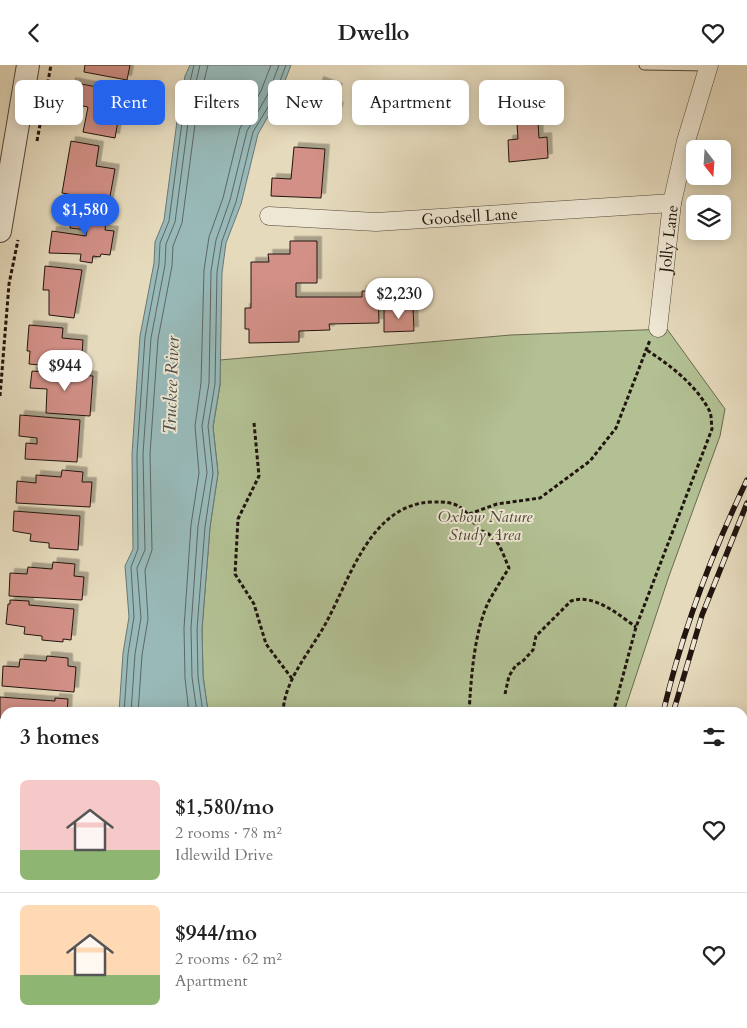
<!DOCTYPE html>
<meta charset="utf-8">
<style>
:root{--surface:#fff;--page:#f6f6f6;--text:#222;--muted:#767676;--line:#e0e0e0;--accent:#2563eb}
body{margin:0;font-family:Cardo,serif;background:var(--page);color:var(--text);height:100vh;display:flex;flex-direction:column;font-size:19px;white-space:nowrap}
*{box-sizing:border-box;margin:0}
p{font-size:16px;color:var(--muted)}
.icon{flex:none;width:28px;height:28px;fill:none;stroke:currentColor;stroke-width:2;stroke-linecap:round;stroke-linejoin:round}
.map{position:relative;flex:1;overflow:hidden}
.details{position:absolute;left:0px;top:642px;width:748px;height:321px;display:flex;flex-direction:column;background:var(--surface);border-radius:15px 15px 0 0;box-shadow:0 2px 12px #0003}
.details>*{flex:none}
.top-card{position:absolute;left:15px;top:15px;width:718px;height:45px;display:flex;gap:10px}
.needle{width:32px;rotate:163deg}
.tools{position:absolute;left:686px;top:75px;display:grid;gap:10px}
.tools a{display:grid;place-items:center;width:45px;height:45px;border-radius:8px;background:var(--surface);box-shadow:0 2px 12px #0003;font-size:25px}
.price{position:absolute;translate:-50% -42px;padding:0 11px;border-radius:18px;background:#fff;color:#222;font-size:16px;line-height:32px;filter:drop-shadow(0 1px 2px #0008)}
.price::after{content:'';position:absolute;left:50%;top:30px;width:15px;height:11px;margin-left:-8px;background:inherit;clip-path:polygon(0 0,100% 0,50% 100%)}
.price.selected{background:var(--accent);color:#fff}
ul{padding:0;list-style:none}
li{display:flex;align-items:center;gap:15px;height:125px;padding:0 20px}
li+li{border-top:1px solid var(--line)}
li span{display:grid;place-items:center;flex:none;width:140px;height:100px;border-radius:8px;color:#555}
li>.icon{margin-inline-start:auto}
span .icon{width:60px;height:60px;fill:#fffc;stroke-width:1}
li b{font-size:21px}
h2{display:flex;justify-content:space-between;align-items:center;height:60px;padding:0 20px;font-size:21px}
.pill{padding:0 18px;border-radius:8px;background:var(--surface);box-shadow:0 2px 12px #0003;font-size:18px;line-height:45px}
.pill.selected{background:var(--accent);color:#fff}
header{display:flex;justify-content:space-between;align-items:center;height:65px;padding:0 20px;background:var(--surface);font-size:22px;font-weight:700}
.map>svg:first-child{display:block}
.green{fill:#b2c093;stroke:#6a6a51}
.water{fill:#98b9b8;stroke:#687774}
.lines{fill:none;stroke-linecap:round;stroke-linejoin:round}
.shore{stroke:#5c6764;stroke-width:1}
.building{fill:#d29087;stroke:#21150f;filter:url(#shadow)}
.service-casing{stroke:#52463a;stroke-width:11}
.minor-casing{stroke:#52463a;stroke-width:19}
.tertiary-casing{stroke:#52463a;stroke-width:24}
.secondary-casing{stroke:#21150f;stroke-width:27}
.path{stroke:#21150f;stroke-width:3;stroke-dasharray:4 2.5;stroke-linecap:butt}
.service{stroke:#eee7d3;stroke-width:9}
.minor{stroke:#eee7d3;stroke-width:18}
.tertiary{stroke:#eee7d3;stroke-width:22}
.secondary{stroke:#eee7d3;stroke-width:25}
.rail-casing{stroke:#21150f;stroke-width:5.5}
.rail{stroke:#eee7d3;stroke-width:4;stroke-dasharray:11;stroke-linecap:butt}
.labels{text-anchor:middle;stroke-width:4;stroke-linejoin:round;paint-order:stroke}
.street-label{font-size:16px;fill:#21150f;stroke:#eee7d3}
.park-label{font-size:16px;font-style:italic;fill:#4c4837;stroke:#eee7d3}
.water-label{font-size:18px;font-style:italic;fill:#4b4e4a;stroke:#eee7d3}
</style>
<header><svg class="icon" aria-label="back" viewBox="0 0 24 24"><path d="M15 5l-7 7 7 7"/></svg>Dwello<svg class="icon" aria-label="heart" viewBox="0 0 24 24"><path d="M12 20l-8-8c-3-5 5-10 8-4 3-6 11-1 8 4z"/></svg></header>
<div class="map">
<svg width="747" height="963" viewBox="0 0 747 963">
<defs>
<filter id="shadow"><feDropShadow dx="4.5" dy="-4.5" stdDeviation="0" flood-color="#0004"/></filter>
</defs>
<rect width="100%" height="100%" fill="#e5dabc"/>
<filter id="stains"><feTurbulence type="fractalNoise" baseFrequency=".004" numOctaves="4"/><feColorMatrix values="0 0 0 0 .2 0 0 0 0 .09 0 0 0 0 .02 0 0 0 .5 -.17"/></filter>
<radialGradient id="worn" r=".72"><stop offset=".6" stop-color="#630" stop-opacity="0"/><stop offset="1" stop-color="#630" stop-opacity=".3"/></radialGradient>
<g class="green">
<polygon points="667,264 725,344 720,371 669,511 624,647 208,647 203,611 202,564 210,462 218,408 213,362 220,320 220,295 511,270"/>
<polygon points="0,725 5,726 5,925 0,930"/>
<polygon points="267,959 579,959 579,963 268,963"/>
</g>
<g class="water">
<polygon points="190,0 291,0 278,34 258,69 241,139 226,178 222,208 220,319 213,362 218,408 210,462 202,564 203,611 208,647 119,647 123,588 129,552 125,501 133,484 132,389 140,271 154,198 155,177 164,155 179,41 185,11"/>
<polygon points="161,959 267,959 268,963 161,963"/>
</g>
<g class="lines">
<g class="shore">
<polyline points="124,648 128,589 134,552 131,502 138,484 137,389 145,272 159,199 160,178 169,156 184,42 194,0"/>
<polyline points="131,648 135,589 141,553 137,503 145,485 143,389 151,273 165,200 166,179 175,157 190,43 200,0"/>
<polyline points="138,648 142,590 148,554 145,505 152,485 150,389 158,274 172,201 173,181 182,158 197,44 208,0"/>
<polyline points="189,648 185,613 184,563 191,460 199,408 195,361 201,318 204,205 209,172 223,133 240,63 261,26 271,0"/>
<polyline points="197,648 192,612 191,563 198,461 207,408 202,361 209,318 211,206 216,175 230,135 247,66 268,29 279,0"/>
<polyline points="203,648 198,612 197,564 205,462 213,408 208,361 215,319 217,207 222,176 236,137 253,67 274,32 286,0"/>
</g>
</g>
<g class="building">
<polygon points="85,0 130,0 127,15 84,7"/>
<polygon points="319,16 338,23 332,39 339,42 335,53 307,43 309,36 315,38 317,33 314,32"/>
<polygon points="71,17 123,27 115,73 83,67 88,42 67,38"/>
<polygon points="538,57 539,73 547,72 548,93 509,97 508,75 518,74 517,59"/>
<polygon points="71,76 99,81 96,101 115,104 109,137 62,128"/>
<polygon points="294,82 325,84 321,133 271,131 272,113 291,114"/>
<polygon points="74,140 107,147 105,165 114,166 110,190 101,189 100,192 93,191 92,198 80,196 81,189 49,188 52,166 86,171 87,165 70,163"/>
<polygon points="290,176 317,176 317,218 296,218 296,232 362,232 362,226 378,226 379,258 329,259 330,265 299,266 299,277 249,278 249,264 245,264 245,243 251,243 251,197 269,197 268,189 290,189"/>
<polygon points="45,201 82,205 74,253 49,250 49,225 43,225"/>
<polygon points="413,242 414,266 384,267 384,243"/>
<polygon points="29,260 63,263 62,273 83,275 81,304 29,299 30,286 27,286"/>
<polygon points="32,306 93,311 90,351 46,348 47,324 30,323"/>
<polygon points="20,350 80,355 77,397 25,394 26,378 37,379 37,373 19,371"/>
<polygon points="62,405 83,407 82,417 92,417 90,442 16,438 17,416 36,418 36,410 61,412"/>
<polygon points="14,446 80,451 78,485 49,483 49,478 30,476 31,469 13,466"/>
<polygon points="53,497 75,499 74,511 84,512 82,535 9,531 10,508 27,509 28,502 52,504"/>
<polygon points="10,535 29,536 29,540 74,544 71,575 63,574 63,577 42,575 42,571 24,569 25,562 6,559 8,539 10,539"/>
<polygon points="47,591 68,593 68,601 76,602 74,627 2,621 3,601 19,602 20,594 46,596"/>
<polygon points="0,632 55,636 55,633 68,634 67,648 5,648 5,653 0,653"/>
<rect x="0" y="696" width="5" height="21"/>
<polygon points="4,941 5,959 46,959 39,963 0,963 0,945"/>
<polygon points="95,959 134,959 135,963 91,963 90,960"/>
</g>
<g class="lines">
<defs>
<polyline id="service" points="644,0 709,1"/>
<g id="minor">
<path id="s1" d="M269,151L376,157L672,138"/>
<path id="s2" d="M658,263L672,138L686,76L709,0"/>
<polyline points="83,959 84,963"/>
<polyline points="52,963 56,959"/>
</g>
<polyline id="tertiary" points="0,166 28,0"/>
<g id="secondary">
<polyline points="742,753 747,735"/>
<polyline points="713,963 713,959"/>
</g>
</defs>
<use href="#service" class="service-casing"/>
<use href="#minor" class="minor-casing"/>
<use href="#tertiary" class="tertiary-casing"/>
<use href="#secondary" class="secondary-casing"/>
<g class="path">
<polyline points="37,76 51,0"/>
<polyline points="0,331 9,219 18,175"/>
<polyline points="254,358 259,411 238,454 235,509 254,539 266,579 293,615"/>
<polyline points="469,449 497,439 540,433 590,396 616,363 650,275"/>
<path d="M505,629L509,611L516,600L522,597L533,585L536,571L571,536C594,528 619,550 636,562"/>
<path d="M283,648C284,614 312,585 327,556C351,511 371,440 431,437C459,436 463,442 477,462C480,466 486,467 490,470C500,477 504,492 509,503C502,514 495,525 489,536C474,566 471,614 469,648"/>
<path d="M613,648L636,562L712,364C711,358 712,350 709,345C696,320 669,299 645,284"/>
<polyline points="0,746 5,749"/>
<polyline points="0,889 5,886"/>
<polyline points="148,959 149,963"/>
<polyline points="341,959 342,963"/>
</g>
<use href="#service" class="service"/>
<use href="#minor" class="minor"/>
<use href="#tertiary" class="tertiary"/>
<use href="#secondary" class="secondary"/>
<defs>
<g id="rail">
<path d="M663,648C682,567 711,490 747,415"/>
<polyline points="673,648 702,550 747,438"/>
<polyline points="623,963 623,959"/>
<polyline points="633,963 633,959"/>
</g>
</defs>
<use href="#rail" class="rail-casing"/>
<use href="#rail" class="rail"/>
</g>
<g class="labels">
<g class="street-label">
<text dy="6" stroke="none"><textPath href="#s1" startOffset="201">Goodsell Lane</textPath></text>
<text dy="6" stroke="none"><textPath href="#s2" startOffset="90">Jolly Lane</textPath></text>
</g>
<g class="park-label">
<text x="485" y="457">Oxbow Nature<tspan x="485" dy="18">Study Area</tspan></text>
</g>
<g class="water-label">
<text transform="translate(171 320) rotate(-88)" y="6">Truckee River</text>
</g>
</g>
<rect width="100%" height="100%" filter="url(#stains)"/>
<rect width="100%" height="100%" fill="url(#worn)"/>
</svg>
<div class="tools">
<a><svg class="needle" viewBox="-14 -14 28 28"><path d="M0-13l5 13h-10z" fill="#e53935"/><path d="M0 13l5-13h-10z" fill="#767676"/></svg></a>
<a><svg class="icon" aria-label="layers" viewBox="0 0 24 24"><path d="M12 4l9 5-9 5-9-5zM3 14l9 5 9-5"/></svg></a>
</div>
<b class="price selected" style="left:85px;top:171px">$1,580</b>
<b class="price" style="left:399px;top:255px">$2,230</b>
<b class="price" style="left:65px;top:327px">$944</b>
<div class="top-card">
<a class="pill">Buy</a>
<a class="pill selected">Rent</a>
<a class="pill">Filters</a>
<a class="pill">New</a>
<a class="pill">Apartment</a>
<a class="pill">House</a>
</div>
<section class="details">
<h2>3 homes<svg class="icon" aria-label="filters" viewBox="0 0 24 24"><path d="M4 7h16M4 17h16"/><circle cx="9" cy="7" r="2"/><circle cx="15" cy="17" r="2"/></svg></h2>
<ul>
<li><span style="background:linear-gradient(#f6c9c9 70%,#8fb573 0)"><svg class="icon" aria-label="home" viewBox="0 0 24 24"><path d="M3 11l9-7 9 7M6 9v11h12V9"/></svg></span><div><b>$1,580/mo</b><p>2 rooms · 78 m²</p><p>Idlewild Drive</p></div><svg class="icon" aria-label="heart" viewBox="0 0 24 24"><path d="M12 20l-8-8c-3-5 5-10 8-4 3-6 11-1 8 4z"/></svg></li>
<li><span style="background:linear-gradient(#ffd9b3 70%,#8fb573 0)"><svg class="icon" aria-label="home" viewBox="0 0 24 24"><path d="M3 11l9-7 9 7M6 9v11h12V9"/></svg></span><div><b>$944/mo</b><p>2 rooms · 62 m²</p><p>Apartment</p></div><svg class="icon" aria-label="heart" viewBox="0 0 24 24"><path d="M12 20l-8-8c-3-5 5-10 8-4 3-6 11-1 8 4z"/></svg></li>
</ul>
</section>
</div>
